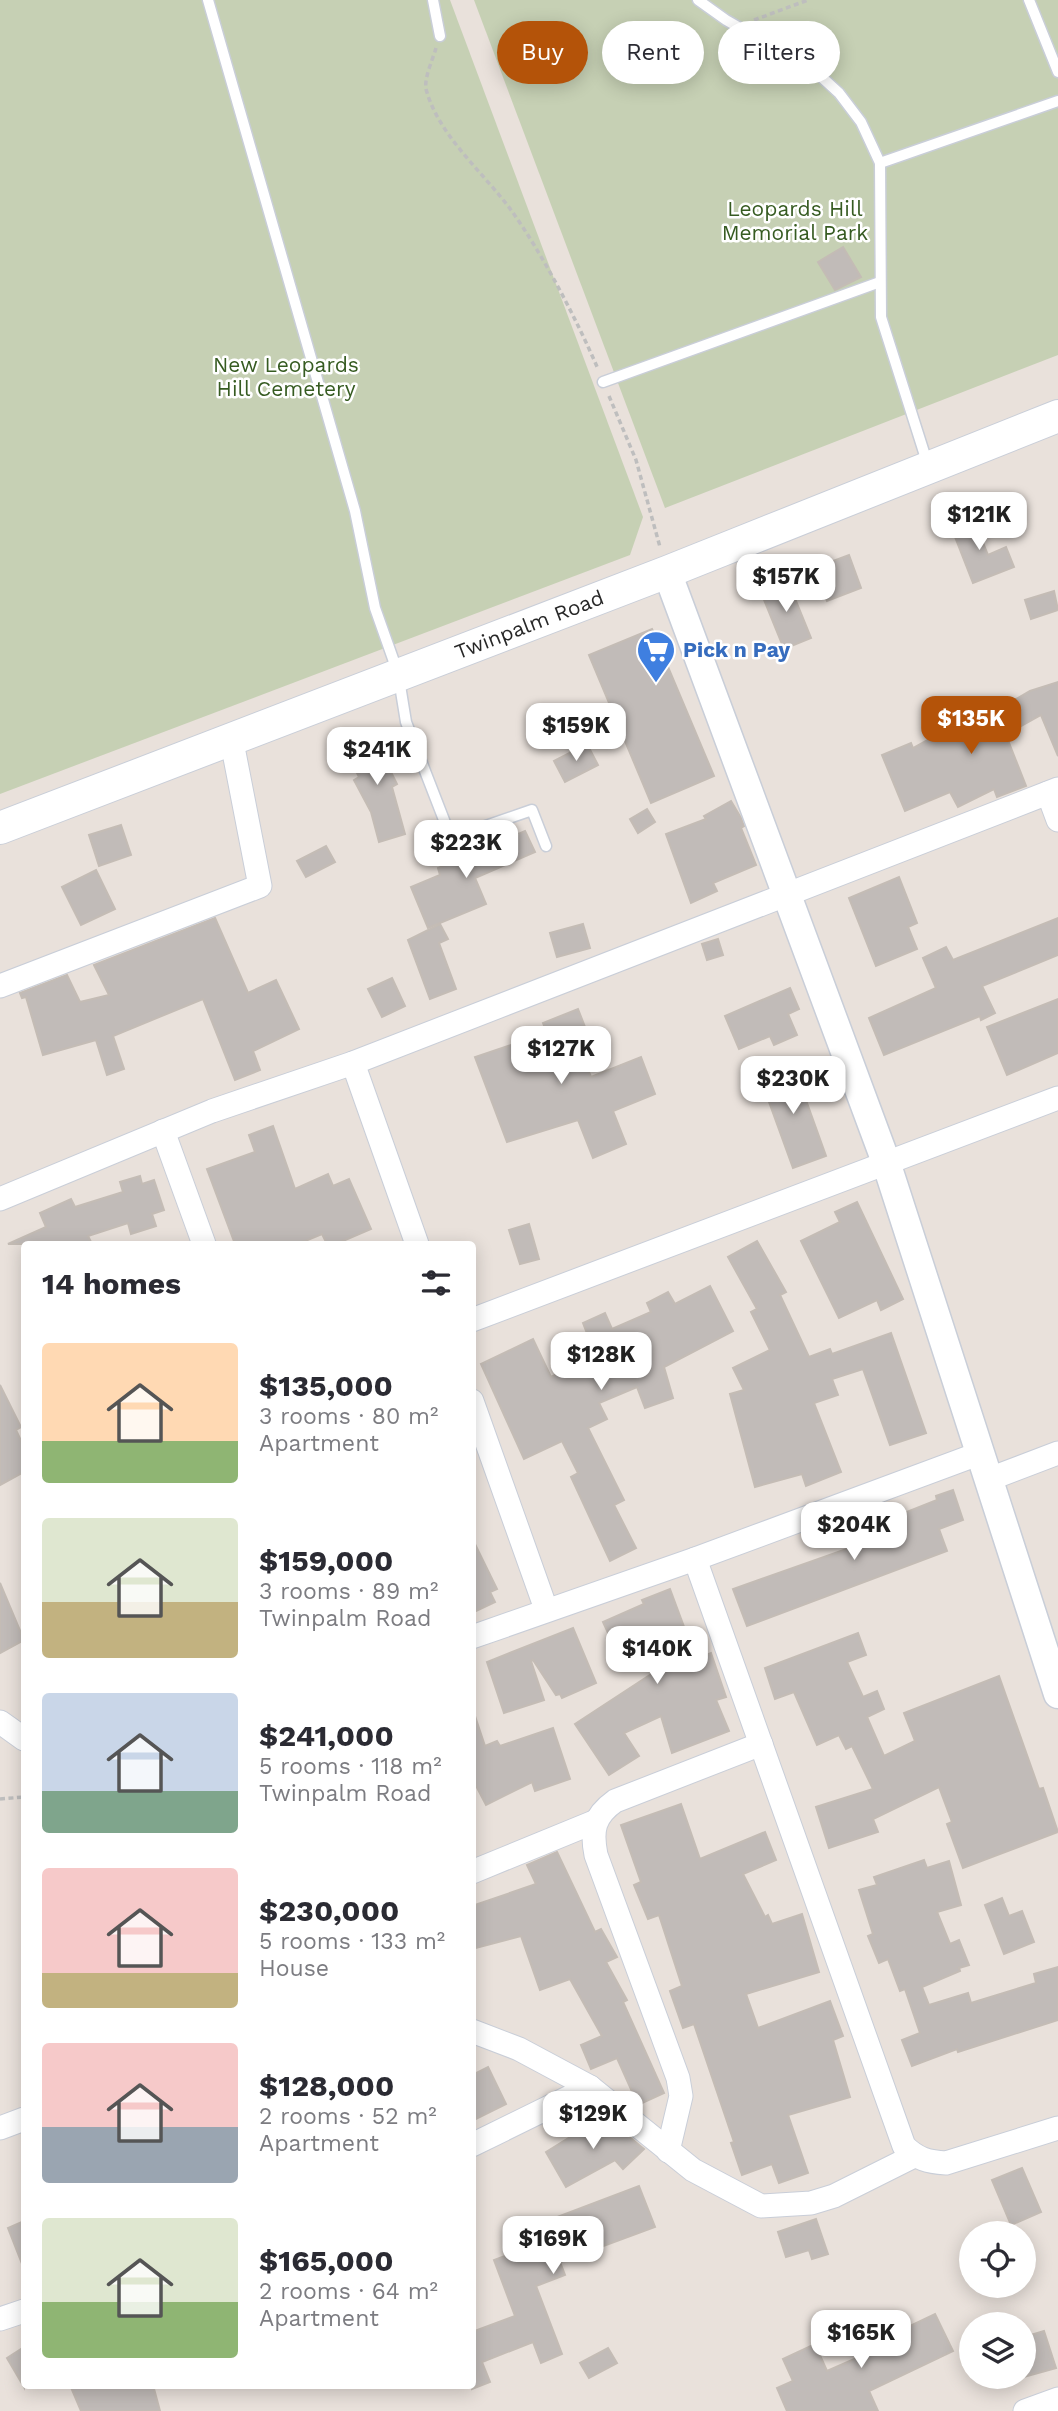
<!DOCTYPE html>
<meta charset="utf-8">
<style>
:root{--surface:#fff;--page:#f2f2f3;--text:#2b2b33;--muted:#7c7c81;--accent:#b45309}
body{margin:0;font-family:"Work Sans",sans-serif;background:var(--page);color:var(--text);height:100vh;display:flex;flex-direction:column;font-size:26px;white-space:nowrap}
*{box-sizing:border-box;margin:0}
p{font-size:23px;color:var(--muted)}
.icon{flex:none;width:38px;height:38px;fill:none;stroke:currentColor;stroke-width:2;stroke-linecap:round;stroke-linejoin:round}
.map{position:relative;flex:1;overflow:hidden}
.panel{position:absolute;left:21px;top:1241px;width:455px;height:1148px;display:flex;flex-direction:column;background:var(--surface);border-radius:7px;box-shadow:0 4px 18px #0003}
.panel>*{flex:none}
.hud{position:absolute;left:497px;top:21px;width:455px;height:63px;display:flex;gap:14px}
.controls{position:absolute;left:959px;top:2221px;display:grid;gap:14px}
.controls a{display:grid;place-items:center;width:77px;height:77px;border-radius:50%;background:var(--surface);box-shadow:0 4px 18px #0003;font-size:35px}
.price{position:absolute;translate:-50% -60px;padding:0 16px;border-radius:14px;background:#fff;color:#222;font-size:23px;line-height:46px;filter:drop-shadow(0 2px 4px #0008)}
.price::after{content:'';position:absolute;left:50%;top:42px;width:21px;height:16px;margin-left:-10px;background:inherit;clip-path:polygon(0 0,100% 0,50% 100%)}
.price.active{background:var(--accent);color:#fff}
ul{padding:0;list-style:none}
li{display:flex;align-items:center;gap:21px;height:175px;padding:0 21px}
li span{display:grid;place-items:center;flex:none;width:196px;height:140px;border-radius:7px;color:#555}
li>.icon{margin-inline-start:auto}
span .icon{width:84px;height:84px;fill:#fffc;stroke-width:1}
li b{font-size:30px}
h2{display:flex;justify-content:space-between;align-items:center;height:84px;padding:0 21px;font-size:30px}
.pill{padding:0 24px;border-radius:32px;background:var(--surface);box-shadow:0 4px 18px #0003;font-size:24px;line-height:63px}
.pill.active{background:var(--accent);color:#fff}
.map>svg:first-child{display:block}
.cemetery{fill:#c6d0b4}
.building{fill:#c1bbb8;stroke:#c4bcb5;stroke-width:2}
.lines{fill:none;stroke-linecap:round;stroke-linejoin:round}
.service-casing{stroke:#c9ced8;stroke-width:13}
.minor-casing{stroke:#c9ced8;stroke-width:25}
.tertiary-casing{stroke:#c9ced8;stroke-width:31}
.secondary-casing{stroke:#c9ced8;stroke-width:34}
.path{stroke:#bebebe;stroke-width:3.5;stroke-dasharray:5 3.5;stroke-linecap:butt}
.service{stroke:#fff;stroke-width:10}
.minor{stroke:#fff;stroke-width:23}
.tertiary{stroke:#fff;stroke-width:28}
.secondary{stroke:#fff;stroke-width:32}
.labels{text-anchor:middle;stroke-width:5;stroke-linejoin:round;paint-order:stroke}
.park-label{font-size:21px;fill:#365b21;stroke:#fff}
.street-label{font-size:21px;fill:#282828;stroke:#fff}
.shop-label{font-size:21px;font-weight:bold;fill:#366cbe;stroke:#fff;text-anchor:start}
</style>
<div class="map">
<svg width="1058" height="2411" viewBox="0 0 1058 2411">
<rect width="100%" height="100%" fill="#e9e1db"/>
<g class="cemetery">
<polygon points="0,0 450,0 643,517 630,555 0,794"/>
<polygon points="474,0 1058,0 1058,355 665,508"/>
</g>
<g class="building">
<polygon points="843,247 861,277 835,290 818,262"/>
<polygon points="972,515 988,555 1006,547 1014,567 973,583 950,524"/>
<polygon points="849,555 861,588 827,601 814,568"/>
<polygon points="787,579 811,638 784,649 760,590"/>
<polygon points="1054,591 1058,610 1031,619 1025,600"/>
<polygon points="652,629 714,776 651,803 589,655"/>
<polygon points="1058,682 1058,756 1041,715 1007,734 1004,730 1026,786 997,797 994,789 958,807 950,792 905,811 882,755 911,743 913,748 949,728 956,741 1001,725 994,712 1030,691"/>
<polygon points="378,736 389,760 386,762 397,784 392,787 405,834 379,842 371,812 354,780 359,777 346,750"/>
<polygon points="587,744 598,765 565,782 554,761"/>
<polygon points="731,801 741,818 744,826 741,828 756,865 713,883 717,891 691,903 666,834 706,819 704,816"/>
<polygon points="647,809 655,822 638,833 630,819"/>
<polygon points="121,825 131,855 99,866 89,835"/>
<polygon points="525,831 535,852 475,878 486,904 428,928 411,887 440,875 438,868"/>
<polygon points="326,846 335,862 306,877 297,861"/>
<polygon points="96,870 115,909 81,925 62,887"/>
<polygon points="899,877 917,923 908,927 917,949 876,966 849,898"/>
<polygon points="215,918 248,993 276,980 299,1029 253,1051 260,1070 235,1080 203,999 113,1036 124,1069 107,1075 96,1040 43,1055 26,997 22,998 20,993 67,975 80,1002 109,995 94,965"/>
<polygon points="1058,918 1058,955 982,986 995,1013 981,1020 980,1016 884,1055 869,1018 936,988 923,958 946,947 953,960"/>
<polygon points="440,924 448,939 439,943 456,989 430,999 408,940"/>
<polygon points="583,924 590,948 557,957 550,933"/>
<polygon points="718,939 723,955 707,960 702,944"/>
<polygon points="392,978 405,1006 382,1017 368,989"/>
<polygon points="790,988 799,1009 788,1014 797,1035 774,1045 770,1036 739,1049 725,1016"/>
<polygon points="1058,999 1058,1053 1007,1075 987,1027"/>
<polygon points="578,1009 592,1045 580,1050 591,1077 641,1057 655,1094 613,1111 626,1144 593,1158 578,1120 507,1142 475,1057 547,1033 543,1023"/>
<polygon points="793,1064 826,1156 793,1168 760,1077"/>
<polygon points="273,1126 295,1189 328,1174 333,1186 349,1179 371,1229 336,1244 327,1244 322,1234 298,1244 235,1244 207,1169 255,1152 249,1135"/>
<polygon points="140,1176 142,1184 154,1180 164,1210 152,1214 156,1226 131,1234 128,1223 88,1236 92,1244 8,1244 46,1227 40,1213 71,1199 75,1207 123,1192 120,1182"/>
<polygon points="857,1202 903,1299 881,1310 877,1300 839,1318 801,1241 840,1222 835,1212"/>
<polygon points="529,1224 539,1259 520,1264 509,1230"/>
<polygon points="757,1241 786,1292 780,1295 809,1357 830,1349 832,1354 891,1333 926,1433 890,1445 863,1369 832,1379 838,1395 814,1403 841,1472 806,1486 802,1474 755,1487 730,1394 744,1390 733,1368 770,1350 751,1312 757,1309 728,1257"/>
<polygon points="710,1286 733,1331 664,1367 673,1398 645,1408 637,1387 599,1403 607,1419 588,1428 624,1500 614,1505 636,1548 610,1561 571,1477 578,1473 562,1441 524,1459 481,1364 533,1339 551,1377 581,1362 573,1343 588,1336 583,1323 605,1313 612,1329 651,1312 647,1303 668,1292 675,1304"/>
<polygon points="0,1385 21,1427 16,1430 24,1447 24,1472 0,1485"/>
<polygon points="953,1490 963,1520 939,1529 947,1551 747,1626 733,1589 858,1545 856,1541 872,1535 869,1527 937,1500 936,1496"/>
<polygon points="472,1538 497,1589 490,1592 495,1602 472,1613"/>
<polygon points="0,1583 24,1640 0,1653"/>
<polygon points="670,1589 696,1659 711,1653 726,1697 716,1700 729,1731 672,1753 661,1716 624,1733 639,1756 609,1775 575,1724 662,1667 656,1656 625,1670 603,1622 644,1604 642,1600"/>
<polygon points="573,1628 596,1683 562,1698 560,1694 556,1695 533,1660 531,1661 544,1700 504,1713 487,1662"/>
<polygon points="858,1633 866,1655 847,1662 863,1697 877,1691 884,1709 867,1717 884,1756 915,1741 904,1713 999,1676 1039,1789 1043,1788 1058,1832 963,1868 947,1824 952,1822 939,1787 873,1819 878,1832 829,1848 816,1807 873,1789 852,1746 846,1749 839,1735 817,1745 794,1692 775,1699 765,1668"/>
<polygon points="475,1716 485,1746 497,1741 500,1746 553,1728 570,1779 535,1791 532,1782 486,1805 472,1778"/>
<polygon points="681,1804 700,1859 765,1832 776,1860 743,1874 765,1917 768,1915 772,1924 802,1914 819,1972 746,1994 758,2028 830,2001 843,2036 833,2040 850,2097 788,2115 808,2173 779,2183 772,2164 742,2175 731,2143 734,2142 694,2024 683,2028 670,1991 682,1986 659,1915 648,1919 634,1885 641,1882 621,1825"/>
<polygon points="557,1852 595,1932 601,1929 617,1957 606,1962 627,2000 623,2002 664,2093 638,2105 617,2058 591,2069 581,2045 602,2036 570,1979 540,1990 521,1936 472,1949 472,1906 536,1884 527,1865"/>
<polygon points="924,1860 927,1868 949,1861 961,1905 937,1912 950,1944 959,1940 969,1965 959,1968 960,1971 922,1987 929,2005 968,1993 971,2003 1036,1983 1034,1974 1058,1967 1058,2020 958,2052 957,2049 912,2066 902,2040 920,2033 905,1989 900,1991 888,1959 879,1963 868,1936 873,1934 859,1890 877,1885 874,1877"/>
<polygon points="1002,1898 1009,1916 1022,1911 1034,1942 1004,1954 985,1905"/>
<polygon points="488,2067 506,2104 472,2121 472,2075"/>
<polygon points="604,2116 644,2149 623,2169 615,2160 566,2187 546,2152"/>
<polygon points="1022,2168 1041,2212 1011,2225 992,2180"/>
<polygon points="639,2186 655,2227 560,2262 565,2275 536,2286 562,2354 541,2363 533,2342 482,2362 490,2382 472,2389 472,2332 515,2316 494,2260 563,2234 557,2217"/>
<polygon points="816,2219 828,2254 812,2259 809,2250 786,2257 778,2232"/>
<polygon points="24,2221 24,2269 8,2228"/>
<polygon points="935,2314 953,2351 869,2391 878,2411 787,2411 777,2388 793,2381 783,2359 815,2344 827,2371 875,2350 872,2344"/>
<polygon points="1044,2331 1056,2368 1024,2377 1024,2337"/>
<polygon points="24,2347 24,2387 7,2358"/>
<polygon points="608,2348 617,2363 589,2378 580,2363"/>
<polygon points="70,2385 153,2385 160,2411 81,2411"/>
</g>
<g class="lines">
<defs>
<g id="service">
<polyline points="208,0 355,511 375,608 398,673 406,722 451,838 532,810 546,846"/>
<polyline points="433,0 440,36"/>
<polyline points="698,0 726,20 815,71 839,93 861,122 880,163 881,317 928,465"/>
<polyline points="1029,0 1058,72"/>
<polyline points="880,163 1058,101"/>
<polyline points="603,382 880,282"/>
</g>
<g id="minor">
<polyline points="1048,793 1058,820"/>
<polyline points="0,986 260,886 231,737"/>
<polyline points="353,1063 417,1244"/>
<polyline points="163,1131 204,1244"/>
<polyline points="0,1199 212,1111 353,1063 1058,789"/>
<polyline points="472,1320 1058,1098"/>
<polyline points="472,1401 546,1609"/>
<polyline points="987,1480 1058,1453"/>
<path d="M695,1559L904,2146C917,2159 928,2162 946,2163L1058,2128"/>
<polyline points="472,1637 695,1559 978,1454"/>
<polyline points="0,1722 24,1739"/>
<polyline points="472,1872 594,1822"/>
<polyline points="472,2031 519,2049 590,2087 693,2170 761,2206 811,2203 834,2196 914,2156"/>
<polyline points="0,2128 24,2119"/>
<polyline points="472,2145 590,2087"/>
<path d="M668,2151L681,2096L678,2078L596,1855C591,1830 594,1816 615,1801L761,1744"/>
<polyline points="0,2319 24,2311"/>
<polyline points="1025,2411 1058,2399"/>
</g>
<polyline id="tertiary" points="667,572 886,1162 1058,1694"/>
<g id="secondary">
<path id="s1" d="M0,828L667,572L1058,416"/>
</g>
</defs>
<use href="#service" class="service-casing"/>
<use href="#minor" class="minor-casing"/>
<use href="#tertiary" class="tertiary-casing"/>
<use href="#secondary" class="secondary-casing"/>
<g class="path">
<polyline points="754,20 808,0"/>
<path d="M436,48C433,59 424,78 426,89C438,135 483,172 511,210C542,253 577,320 598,369"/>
<polyline points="609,396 636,460 660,547"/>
<polyline points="0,1799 24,1797"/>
</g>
<use href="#service" class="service"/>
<use href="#minor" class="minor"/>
<use href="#tertiary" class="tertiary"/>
<use href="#secondary" class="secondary"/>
</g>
<defs>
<symbol id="supermarket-pin" viewBox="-11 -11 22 30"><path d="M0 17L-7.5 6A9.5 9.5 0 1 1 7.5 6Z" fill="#3f7fe0" stroke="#fff"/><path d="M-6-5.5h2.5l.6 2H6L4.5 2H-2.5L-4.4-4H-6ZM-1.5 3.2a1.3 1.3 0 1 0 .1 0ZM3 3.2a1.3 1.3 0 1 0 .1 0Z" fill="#fff"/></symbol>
</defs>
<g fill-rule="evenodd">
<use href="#supermarket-pin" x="634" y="628" width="44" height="60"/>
</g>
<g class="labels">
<g class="park-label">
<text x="795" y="216">Leopards Hill<tspan x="795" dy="24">Memorial Park</tspan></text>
<text x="286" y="372">New Leopards<tspan x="286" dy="24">Hill Cemetery</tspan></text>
</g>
<g class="street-label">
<text dy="7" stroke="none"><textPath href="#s1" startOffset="567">Twinpalm Road</textPath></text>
</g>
<g class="shop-label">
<text x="683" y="657">Pick n Pay</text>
</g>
</g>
</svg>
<div class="controls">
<a><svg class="icon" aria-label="locate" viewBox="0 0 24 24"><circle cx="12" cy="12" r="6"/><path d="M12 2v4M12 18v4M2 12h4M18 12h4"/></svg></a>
<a><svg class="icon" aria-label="layers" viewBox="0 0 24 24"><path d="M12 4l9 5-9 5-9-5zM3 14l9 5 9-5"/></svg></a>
</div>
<b class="price" style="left:979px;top:552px">$121K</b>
<b class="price" style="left:786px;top:614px">$157K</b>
<b class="price active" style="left:971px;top:756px">$135K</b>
<b class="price" style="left:576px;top:763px">$159K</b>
<b class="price" style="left:377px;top:787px">$241K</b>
<b class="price" style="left:466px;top:880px">$223K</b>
<b class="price" style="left:561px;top:1086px">$127K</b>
<b class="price" style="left:793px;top:1116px">$230K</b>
<b class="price" style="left:601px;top:1392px">$128K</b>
<b class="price" style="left:854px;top:1562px">$204K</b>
<b class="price" style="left:657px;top:1686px">$140K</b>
<b class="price" style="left:593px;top:2151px">$129K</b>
<b class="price" style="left:553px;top:2276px">$169K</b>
<b class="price" style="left:861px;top:2370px">$165K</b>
<div class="hud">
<a class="pill active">Buy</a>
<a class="pill">Rent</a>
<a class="pill">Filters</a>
</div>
<section class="panel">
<h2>14 homes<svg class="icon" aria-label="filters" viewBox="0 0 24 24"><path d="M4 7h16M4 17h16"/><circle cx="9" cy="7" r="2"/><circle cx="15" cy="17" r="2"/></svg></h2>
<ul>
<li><span style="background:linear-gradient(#ffd9b3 70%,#8fb573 0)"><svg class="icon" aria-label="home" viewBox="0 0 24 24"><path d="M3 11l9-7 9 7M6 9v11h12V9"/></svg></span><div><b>$135,000</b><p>3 rooms · 80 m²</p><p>Apartment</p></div></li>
<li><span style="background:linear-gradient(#dfe7d0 60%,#c2b280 0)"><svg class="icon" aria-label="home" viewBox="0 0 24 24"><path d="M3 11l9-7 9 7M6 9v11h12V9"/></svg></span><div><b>$159,000</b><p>3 rooms · 89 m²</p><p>Twinpalm Road</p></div></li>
<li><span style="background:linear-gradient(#c9d6e8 70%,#7fa58c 0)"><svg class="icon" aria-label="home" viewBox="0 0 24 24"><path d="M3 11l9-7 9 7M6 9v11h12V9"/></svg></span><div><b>$241,000</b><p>5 rooms · 118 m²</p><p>Twinpalm Road</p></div></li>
<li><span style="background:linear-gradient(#f6c9c9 75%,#c2b280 0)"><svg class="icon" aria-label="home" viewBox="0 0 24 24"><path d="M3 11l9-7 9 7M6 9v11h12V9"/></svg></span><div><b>$230,000</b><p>5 rooms · 133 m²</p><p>House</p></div></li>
<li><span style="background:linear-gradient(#f6c9c9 60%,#9aa5b1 0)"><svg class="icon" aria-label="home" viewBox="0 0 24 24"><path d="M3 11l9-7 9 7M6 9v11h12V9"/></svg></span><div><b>$128,000</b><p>2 rooms · 52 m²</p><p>Apartment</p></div></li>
<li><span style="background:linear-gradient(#dfe7d0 60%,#8fb573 0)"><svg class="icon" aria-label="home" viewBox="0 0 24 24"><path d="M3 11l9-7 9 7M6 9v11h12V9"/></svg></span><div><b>$165,000</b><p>2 rooms · 64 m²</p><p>Apartment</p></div></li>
</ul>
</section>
</div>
